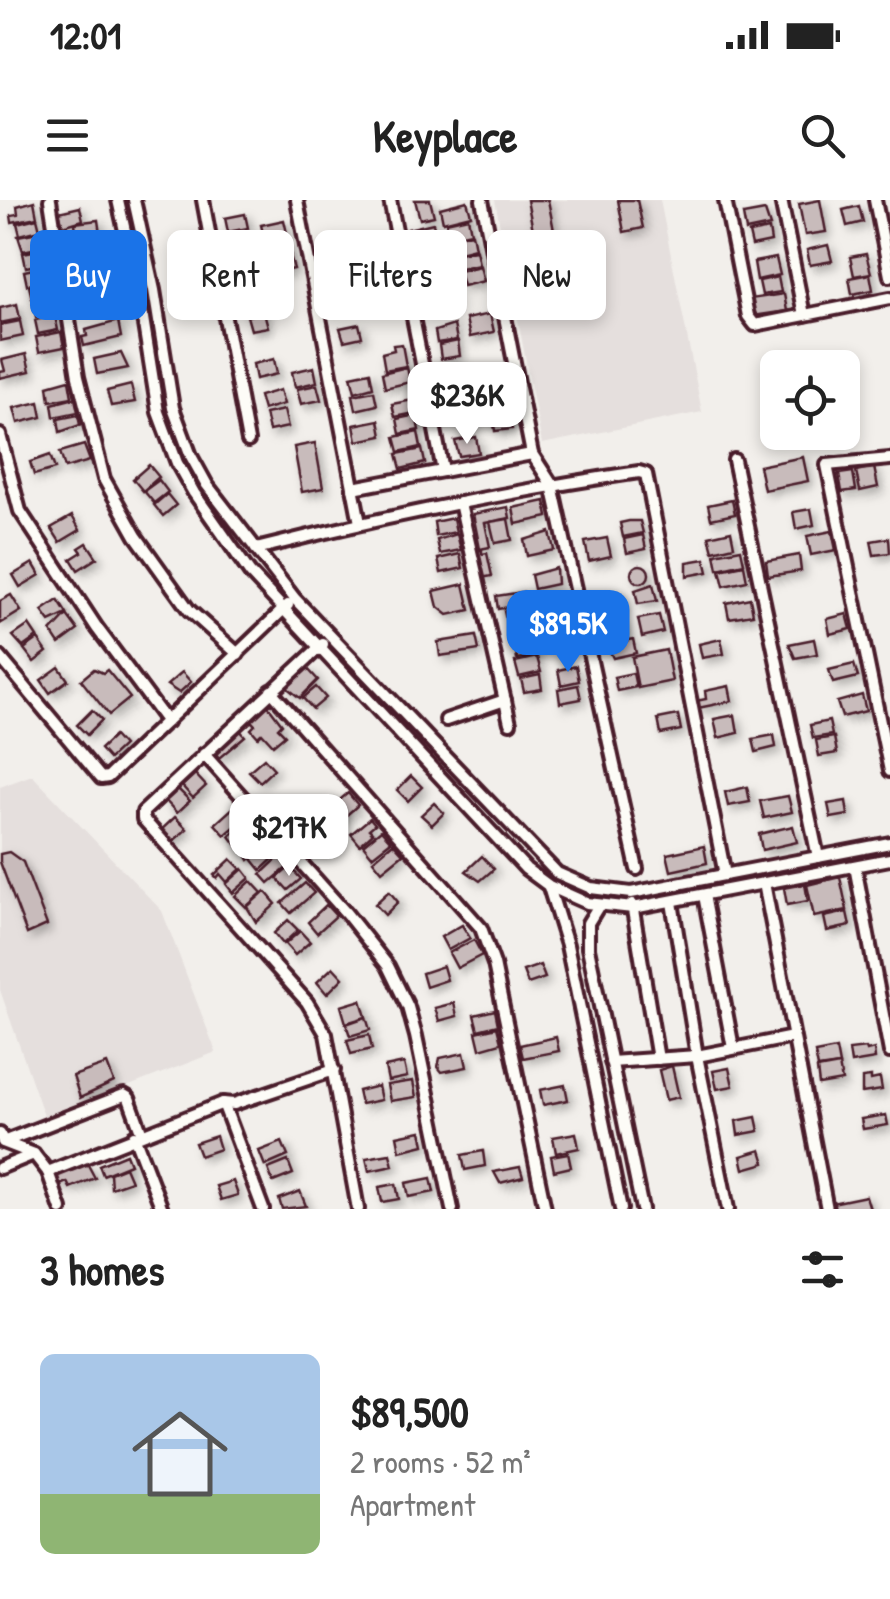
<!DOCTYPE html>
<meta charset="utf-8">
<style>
:root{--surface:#fff;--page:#f2f2f2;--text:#222;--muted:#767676;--line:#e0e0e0;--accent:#1a73e8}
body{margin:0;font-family:"Patrick Hand",sans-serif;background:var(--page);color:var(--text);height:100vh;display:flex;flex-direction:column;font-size:38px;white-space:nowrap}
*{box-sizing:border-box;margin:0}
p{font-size:32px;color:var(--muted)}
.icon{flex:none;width:55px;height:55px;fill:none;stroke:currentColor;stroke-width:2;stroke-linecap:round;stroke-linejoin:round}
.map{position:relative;height:1009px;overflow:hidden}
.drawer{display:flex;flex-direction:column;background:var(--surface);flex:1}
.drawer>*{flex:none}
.hud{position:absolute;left:30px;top:30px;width:830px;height:90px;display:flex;gap:20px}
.tools{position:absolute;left:760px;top:150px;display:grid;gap:20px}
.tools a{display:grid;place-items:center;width:100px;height:100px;border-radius:15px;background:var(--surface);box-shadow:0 5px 15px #0003;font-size:50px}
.price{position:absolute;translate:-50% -85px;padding:0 22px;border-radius:20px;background:#fff;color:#222;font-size:32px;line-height:65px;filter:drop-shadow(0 2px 5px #0008)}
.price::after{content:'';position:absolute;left:50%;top:60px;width:30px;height:22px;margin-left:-15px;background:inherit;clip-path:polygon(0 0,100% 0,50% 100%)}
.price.on{background:var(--accent);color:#fff}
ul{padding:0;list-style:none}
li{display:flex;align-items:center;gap:30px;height:250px;padding:0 40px}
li+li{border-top:2px solid var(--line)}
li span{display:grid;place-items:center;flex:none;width:280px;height:200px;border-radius:15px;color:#555}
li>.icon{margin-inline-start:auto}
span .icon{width:120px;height:120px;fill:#fffc;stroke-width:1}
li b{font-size:42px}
h2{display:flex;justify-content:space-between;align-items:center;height:120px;padding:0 40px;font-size:42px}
.chip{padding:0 35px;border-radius:15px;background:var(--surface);box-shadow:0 5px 15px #0003;font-size:35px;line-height:90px}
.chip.on{background:var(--accent);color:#fff}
.status{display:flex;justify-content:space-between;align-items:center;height:70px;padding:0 50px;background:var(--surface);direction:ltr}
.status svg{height:28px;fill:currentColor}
header{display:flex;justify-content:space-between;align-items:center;height:130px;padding:0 40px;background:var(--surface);font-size:45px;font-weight:800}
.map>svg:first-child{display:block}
.built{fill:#e5dfdd}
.building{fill:#c8bbbb;stroke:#4a1f2b;stroke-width:2.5;filter:url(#shadow)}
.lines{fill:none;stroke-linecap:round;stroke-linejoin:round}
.minor-casing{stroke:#4a1f2b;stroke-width:18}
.minor{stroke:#fdfcf7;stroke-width:10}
</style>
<div class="status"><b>12:01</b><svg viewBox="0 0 49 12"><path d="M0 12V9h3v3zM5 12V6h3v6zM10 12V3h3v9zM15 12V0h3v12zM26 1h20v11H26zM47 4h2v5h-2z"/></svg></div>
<header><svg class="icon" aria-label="menu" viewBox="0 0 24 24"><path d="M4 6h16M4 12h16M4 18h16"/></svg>Keyplace<svg class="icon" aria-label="search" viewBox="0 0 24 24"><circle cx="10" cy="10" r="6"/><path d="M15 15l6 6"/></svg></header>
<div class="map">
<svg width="890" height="1009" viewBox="0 0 890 1009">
<defs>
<filter id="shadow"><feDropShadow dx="4.5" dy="4.5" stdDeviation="5" flood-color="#0004"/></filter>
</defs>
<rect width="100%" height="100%" fill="#f2efeb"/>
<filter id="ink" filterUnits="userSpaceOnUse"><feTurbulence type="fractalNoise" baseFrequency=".01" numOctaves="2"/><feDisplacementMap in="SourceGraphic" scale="20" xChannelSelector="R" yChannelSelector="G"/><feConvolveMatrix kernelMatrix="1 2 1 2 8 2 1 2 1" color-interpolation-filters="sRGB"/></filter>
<g filter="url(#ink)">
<g class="built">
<polygon points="495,0 660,0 702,212 542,244"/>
<polygon points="32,575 162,711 216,852 45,919 0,790 0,587"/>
</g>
<g class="building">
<polygon points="415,0 430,0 434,16 420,19"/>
<polygon points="527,0 548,0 559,56 539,60"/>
<polygon points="618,0 637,0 643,28 624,32"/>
<polygon points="820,0 826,32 805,35 799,4"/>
<polygon points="34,1 37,17 12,22 11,15 18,14 17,6"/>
<polygon points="467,1 471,15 443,22 440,8"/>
<polygon points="859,6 863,22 847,26 843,10"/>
<polygon points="80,7 83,20 63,26 59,12"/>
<polygon points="765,11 770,26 746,31 743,15"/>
<polygon points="245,14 248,28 228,32 225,18"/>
<polygon points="468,17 471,32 449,37 446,22"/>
<polygon points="37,18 40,30 20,35 17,23"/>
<polygon points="98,20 100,34 77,38 75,23"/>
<polygon points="284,20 287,33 268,38 267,32 263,33 261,25"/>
<polygon points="433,23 436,37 411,43 408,29"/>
<polygon points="769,29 771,42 752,46 749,33"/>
<polygon points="38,32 42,47 23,51 18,36"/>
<polygon points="472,33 475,48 452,54 448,38"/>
<polygon points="287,35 291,54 267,59 263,42"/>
<polygon points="95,40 98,54 75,59 72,45"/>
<polygon points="436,42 440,57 416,63 412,47"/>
<polygon points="828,45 832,61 810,65 807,50"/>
<polygon points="43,49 46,63 26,67 23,53"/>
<polygon points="476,50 479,64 456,69 453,54"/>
<polygon points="866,54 871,73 854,76 850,57"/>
<polygon points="290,55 294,69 275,73 272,60"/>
<polygon points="776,58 780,75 757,80 754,62"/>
<polygon points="348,61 351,75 331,80 328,66"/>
<polygon points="441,61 444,74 425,78 422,64"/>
<polygon points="203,63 207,83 198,84 198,79 191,80 189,65"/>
<polygon points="48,66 50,80 27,85 24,71"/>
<polygon points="480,66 484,81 463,86 459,71"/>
<polygon points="387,67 391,82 367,87 363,73"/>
<polygon points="101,72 104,86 85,90 82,76"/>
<polygon points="870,74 873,90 852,94 849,78"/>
<polygon points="258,75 260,90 240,94 237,79"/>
<polygon points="352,77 355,92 332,97 328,82"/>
<polygon points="778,77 781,92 762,95 759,81"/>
<polygon points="51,82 53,95 32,99 29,86"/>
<polygon points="113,90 116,104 92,109 90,102 86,102 84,96"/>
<polygon points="448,92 450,107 432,110 430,95"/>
<polygon points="260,94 263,110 245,114 241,98"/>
<polygon points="784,94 787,111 753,116 750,99"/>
<polygon points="55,100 57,112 36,117 33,103"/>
<polygon points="17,104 20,119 0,123 0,108"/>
<polygon points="264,112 268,127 251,130 247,116"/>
<polygon points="490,114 494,132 470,137 466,119"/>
<polygon points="55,116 58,130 38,134 35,120"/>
<polygon points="20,121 23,136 0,141 0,125"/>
<polygon points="118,121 121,137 84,146 82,137 87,136 86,130"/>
<polygon points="359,124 362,137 344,141 340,128"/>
<polygon points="454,125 457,140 437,143 435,131"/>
<polygon points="61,132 64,147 39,152 36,137"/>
<polygon points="458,141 460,156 441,159 439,145"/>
<polygon points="402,144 406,166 385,170 382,153 394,150 393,145"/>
<polygon points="121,153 128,168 97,174 94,159"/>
<polygon points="26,154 30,171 0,178 0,172 5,171 2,160"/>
<polygon points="274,159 277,174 256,179 253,164"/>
<polygon points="314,167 317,182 295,187 292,172"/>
<polygon points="407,167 410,182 385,188 382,173"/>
<polygon points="462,171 466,185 444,190 441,176"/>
<polygon points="370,172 373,187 355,192 351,176"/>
<polygon points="69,180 72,197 50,201 48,186"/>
<polygon points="131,185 135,202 111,206 107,191"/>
<polygon points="317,185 321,200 301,204 297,189"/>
<polygon points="280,190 284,204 263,210 259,196"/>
<polygon points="374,191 377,205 356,210 353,195"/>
<polygon points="75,198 78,212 54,217 52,204"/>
<polygon points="504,199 507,211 486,216 483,204"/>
<polygon points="413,200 415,213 395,217 392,204"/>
<polygon points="39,202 42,217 18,223 14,208"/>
<polygon points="284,210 288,227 269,231 265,214"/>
<polygon points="510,214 512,229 495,231 493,217"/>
<polygon points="78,215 80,225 60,232 58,219"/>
<polygon points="416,215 419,230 400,234 397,219"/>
<polygon points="379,220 382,236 357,241 354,225"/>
<polygon points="418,232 421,247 399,252 395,237"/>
<polygon points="476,237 479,253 459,256 455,241"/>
<polygon points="315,243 323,288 302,292 294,247"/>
<polygon points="84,245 90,261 65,268 60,252"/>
<polygon points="422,249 425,263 401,269 397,254"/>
<polygon points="50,255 55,269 34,275 30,262"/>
<polygon points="803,257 808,281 764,290 759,266"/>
<polygon points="149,265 159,277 143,291 133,279"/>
<polygon points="874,267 878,287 860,291 856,271"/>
<polygon points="853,272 856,290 842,292 839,274"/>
<polygon points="159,280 168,292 154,303 144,291"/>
<polygon points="167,294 176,305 163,316 154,305"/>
<polygon points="732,300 735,314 711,319 708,305"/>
<polygon points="545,301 548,317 516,324 513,308"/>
<polygon points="508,307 510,318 485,323 490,347 480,349 473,314"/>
<polygon points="811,309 814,325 796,329 793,312"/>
<polygon points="72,316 80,330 60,342 51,328"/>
<polygon points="453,318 456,332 436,336 434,322"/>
<polygon points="508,319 512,340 495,343 490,322"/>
<polygon points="629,321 640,321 643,333 623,337 620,323"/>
<polygon points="731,331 734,346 713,351 709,336"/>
<polygon points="832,331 836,350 811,355 807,336"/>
<polygon points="550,332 554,350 527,356 524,340"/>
<polygon points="457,334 461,350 440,354 437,340"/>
<polygon points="643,335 646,349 627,353 624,339"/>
<polygon points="607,338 611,356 589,361 585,342"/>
<polygon points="889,338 890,353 874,355 871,341"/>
<polygon points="87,343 97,358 78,370 71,359 82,352 79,348"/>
<polygon points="741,349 744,363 718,369 715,354"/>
<polygon points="482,350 482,354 487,353 492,376 481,378 476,351"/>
<polygon points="460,354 463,368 441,373 438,359"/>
<polygon points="799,355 801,371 768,376 766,361"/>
<polygon points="705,359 708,372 687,376 687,362"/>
<polygon points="33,363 40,375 20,387 13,375"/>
<circle cx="640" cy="374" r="9"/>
<polygon points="744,365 747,381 724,386 720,370"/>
<polygon points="556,368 557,384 534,389 531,375"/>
<polygon points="464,384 470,410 448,415 438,407 434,391"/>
<polygon points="653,384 657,401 638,404 635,390"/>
<polygon points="523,392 525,404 498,409 496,396"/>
<polygon points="618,392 621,406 608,409 607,404 600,406 598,396"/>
<polygon points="11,395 21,411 0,424 0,401"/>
<polygon points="750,398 753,414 729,418 726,403"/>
<polygon points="58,400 67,414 50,422 42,411"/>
<polygon points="557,404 557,407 564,406 565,418 540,421 541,406"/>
<polygon points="526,405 528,420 507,424 504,411"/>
<polygon points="847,414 851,429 830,434 827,419"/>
<polygon points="67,415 78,430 59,444 51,432"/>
<polygon points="659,415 663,432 642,437 638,419"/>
<polygon points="566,421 569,435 548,437 546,425"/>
<polygon points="624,423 627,438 606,442 603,426"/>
<polygon points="530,424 532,439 511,442 508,428"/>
<polygon points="29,425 37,437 23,447 13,436"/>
<polygon points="476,436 479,450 440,456 438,442"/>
<polygon points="38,439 47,452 34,462 24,449"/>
<polygon points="633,439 636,453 613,458 607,445"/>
<polygon points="721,439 724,454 702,458 699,444"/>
<polygon points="814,439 817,454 795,458 789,444"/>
<polygon points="533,441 536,456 517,459 515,446"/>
<polygon points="666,450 672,481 638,488 632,457"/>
<polygon points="537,457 541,472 519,477 515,462"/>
<polygon points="854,464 858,477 833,483 829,470"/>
<polygon points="576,466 579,481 561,485 558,470"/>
<polygon points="59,467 68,480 50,493 41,480"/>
<polygon points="307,468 318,480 300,498 286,487"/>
<polygon points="94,469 103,473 107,470 130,498 109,515 81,480"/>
<polygon points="182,472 191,482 179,493 167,485"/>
<polygon points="633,473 636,487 617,491 614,477"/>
<polygon points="540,475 542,489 524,492 521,479"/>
<polygon points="578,485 581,499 560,503 558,489"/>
<polygon points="729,486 732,501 698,508 696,501 706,499 705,491"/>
<polygon points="316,487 326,498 313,509 303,498"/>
<polygon points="862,495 866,511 842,517 837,502"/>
<polygon points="267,504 282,524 278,528 285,535 273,545 262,533 258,537 251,529 255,525 250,520"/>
<polygon points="92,510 102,520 87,535 77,525"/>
<polygon points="678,515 681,530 661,534 658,519"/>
<polygon points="735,515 738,533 718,538 714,519"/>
<polygon points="829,521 832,535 813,538 810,525"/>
<polygon points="239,529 245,536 219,558 214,551"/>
<polygon points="774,535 776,547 756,552 753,539"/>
<polygon points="114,536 123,546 109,559 100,549"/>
<polygon points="834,537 837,553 819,556 816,540"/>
<polygon points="264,558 274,569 260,582 249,571"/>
<polygon points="195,574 206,586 193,598 182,586"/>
<polygon points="411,576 422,587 408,601 397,590"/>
<polygon points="176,587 190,601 177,613 164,599"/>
<polygon points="747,587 750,602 728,606 725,592"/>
<polygon points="348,593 358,605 341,620 330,608"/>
<polygon points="788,596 792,612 764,618 760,601"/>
<polygon points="846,601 848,615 831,618 828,604"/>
<polygon points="434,603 444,613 432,625 421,615"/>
<polygon points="235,606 245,618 225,635 215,624"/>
<polygon points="310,608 319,619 303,634 293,623"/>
<polygon points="175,617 187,629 171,643 160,631"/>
<polygon points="370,618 375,624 369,629 373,633 360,645 351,634"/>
<polygon points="247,621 256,631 238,647 230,636"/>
<polygon points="793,626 797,642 762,650 759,634"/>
<polygon points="381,630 391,641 372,656 363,645"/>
<polygon points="257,634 266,644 249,660 242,648"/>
<polygon points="393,643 403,654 382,671 373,660"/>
<polygon points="268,645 277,655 261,670 252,659"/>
<polygon points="704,646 707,663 671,671 667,654"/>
<polygon points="9,652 23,662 47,725 27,734 0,662 0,654"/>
<polygon points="280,656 289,666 269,683 261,674"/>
<polygon points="482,656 494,669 480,681 466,671"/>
<polygon points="231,659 241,669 227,682 220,674 217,678 214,675"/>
<polygon points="290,667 301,679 288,690 277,678"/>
<polygon points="243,669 250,678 233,693 226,684"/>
<polygon points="840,677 847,710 814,717 807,685"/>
<polygon points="251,681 262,693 246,707 235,696"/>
<polygon points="305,683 314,693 291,713 282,703"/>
<polygon points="805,684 808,701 787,705 784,688"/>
<polygon points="265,691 276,704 256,722 247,707"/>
<polygon points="389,691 398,702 385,715 375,704"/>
<polygon points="326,705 336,716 317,733 308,722"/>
<polygon points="847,712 850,726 827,731 824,717"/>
<polygon points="288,720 298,730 283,744 274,733"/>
<polygon points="462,725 470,738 448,750 441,737"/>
<polygon points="300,731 310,742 295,755 285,744"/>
<polygon points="474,740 482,755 457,768 449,753"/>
<polygon points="540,765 545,778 528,784 523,771"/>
<polygon points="443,766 447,780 426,787 422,773"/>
<polygon points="333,767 343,778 327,794 317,782"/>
<polygon points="361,800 366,817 346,823 341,806"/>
<polygon points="454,803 457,816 439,821 435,808"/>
<polygon points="495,810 498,825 478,830 474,815"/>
<polygon points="366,817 370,830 350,836 346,824"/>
<polygon points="497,827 501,843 480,849 476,832"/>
<polygon points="369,835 372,849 351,854 347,840"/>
<polygon points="556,837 559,851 523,858 520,845"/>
<polygon points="866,848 867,851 874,849 875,859 851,863 849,850"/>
<polygon points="836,849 839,865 818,868 815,853"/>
<polygon points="464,853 467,867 442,872 438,867 440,858"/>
<polygon points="404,863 407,877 388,881 385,867"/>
<polygon points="107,864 114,882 80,898 73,876"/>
<polygon points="839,865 842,881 819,885 817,869"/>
<polygon points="672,866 679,897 666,900 659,870"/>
<polygon points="729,868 733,886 717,889 713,871"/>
<polygon points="871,877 871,880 880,878 882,890 862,893 862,878"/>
<polygon points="413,881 416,897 390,901 387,885"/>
<polygon points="565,885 568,900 543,905 540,890"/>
<polygon points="378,886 381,900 361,904 358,891"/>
<polygon points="886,915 888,925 863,929 861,919"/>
<polygon points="756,917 759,931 738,935 736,921"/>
<polygon points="421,931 424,945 400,951 397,936"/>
<polygon points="576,933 579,948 556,953 553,937"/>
<polygon points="216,936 220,949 200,956 195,943"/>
<polygon points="282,942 288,956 265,966 259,951"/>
<polygon points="761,950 765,963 744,969 741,956"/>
<polygon points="483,951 485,966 465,970 462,955"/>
<polygon points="568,953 571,967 554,971 551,956"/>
<polygon points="126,954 130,964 103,975 99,965"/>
<polygon points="390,954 393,966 369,971 366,958"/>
<polygon points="288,961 293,974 273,982 268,969"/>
<polygon points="87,963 95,978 70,988 67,982 60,985 56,975"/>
<polygon points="125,967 131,981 111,988 110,973"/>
<polygon points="520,967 523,977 500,983 494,972"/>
<polygon points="431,978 434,992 409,997 406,983"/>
<polygon points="233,981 238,995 221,1000 216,986"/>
<polygon points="396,984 399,999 382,1002 379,987"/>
<polygon points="300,991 306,1006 282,1009 279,999"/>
<polygon points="866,996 870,1009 834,1009 832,1003"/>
</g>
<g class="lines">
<defs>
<g id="minor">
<polyline points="50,0 78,177 104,279 136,336 189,410 238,454"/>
<polyline points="118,0 139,93 158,212 177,263 194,293 250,373 526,669 549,686 587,703 633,708 890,659"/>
<polyline points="134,0 154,90 173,208 191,256 207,285 295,399 557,673 591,688 631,693 890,643"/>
<polyline points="203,0 248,241"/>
<polyline points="297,0 360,323"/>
<polyline points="390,0 443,271"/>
<polyline points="482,0 532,254 552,285 637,669"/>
<polyline points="725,0 748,116 755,125 890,98"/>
<polyline points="781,0 804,115"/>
<polyline points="875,0 890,76"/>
<polyline points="0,235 20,311 97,428 167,522"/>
<polyline points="890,259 827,265 890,571"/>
<polyline points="734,260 818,657"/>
<polyline points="353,288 532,254"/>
<polyline points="460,303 510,523"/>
<path d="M256,349C383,317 510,291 639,272L646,274L725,675"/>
<polyline points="323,444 143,612 143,619 307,802 326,834 358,1009"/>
<polyline points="0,457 101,578 108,577 288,405"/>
<polyline points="271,491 481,728 494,764 545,1009"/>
<polyline points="446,520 505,500"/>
<polyline points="204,554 346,713 388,766 408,807 416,836 452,1009"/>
<polyline points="855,666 890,852"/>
<polyline points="764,683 827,1009"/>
<polyline points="549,687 567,745 621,1009"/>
<polyline points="704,695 733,848"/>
<polyline points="672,702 697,856 728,1009"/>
<polyline points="632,704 658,859"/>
<polyline points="599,705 588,723 588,748 642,1009"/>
<polyline points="611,862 697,856 793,837"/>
<polyline points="223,903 263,1009"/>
<polyline points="0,934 3,942 34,954"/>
<polyline points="134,936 162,1009"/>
<polyline points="3,942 124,895 129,898 142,934"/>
<polyline points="0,968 34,954 48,972 223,903 234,904 334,870"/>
<polyline points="48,972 61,1009"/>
</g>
</defs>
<use href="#minor" class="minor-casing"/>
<use href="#minor" class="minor"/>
</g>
</g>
</svg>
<div class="tools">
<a><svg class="icon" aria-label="locate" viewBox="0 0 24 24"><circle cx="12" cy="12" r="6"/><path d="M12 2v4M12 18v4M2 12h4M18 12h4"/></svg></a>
</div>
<b class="price" style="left:467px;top:247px">$236K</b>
<b class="price on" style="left:568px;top:475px">$89.5K</b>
<b class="price" style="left:289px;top:679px">$217K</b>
<div class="hud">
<a class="chip on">Buy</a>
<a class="chip">Rent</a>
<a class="chip">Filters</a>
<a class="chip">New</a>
</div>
</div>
<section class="drawer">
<h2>3 homes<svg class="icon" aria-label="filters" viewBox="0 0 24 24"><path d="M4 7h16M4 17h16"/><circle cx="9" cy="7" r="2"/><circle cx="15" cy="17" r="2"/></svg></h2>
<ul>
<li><span style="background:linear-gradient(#a9c7e8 70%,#8fb573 0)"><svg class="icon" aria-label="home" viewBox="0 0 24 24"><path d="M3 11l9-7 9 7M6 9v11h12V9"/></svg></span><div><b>$89,500</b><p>2 rooms · 52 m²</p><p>Apartment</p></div></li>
</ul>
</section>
